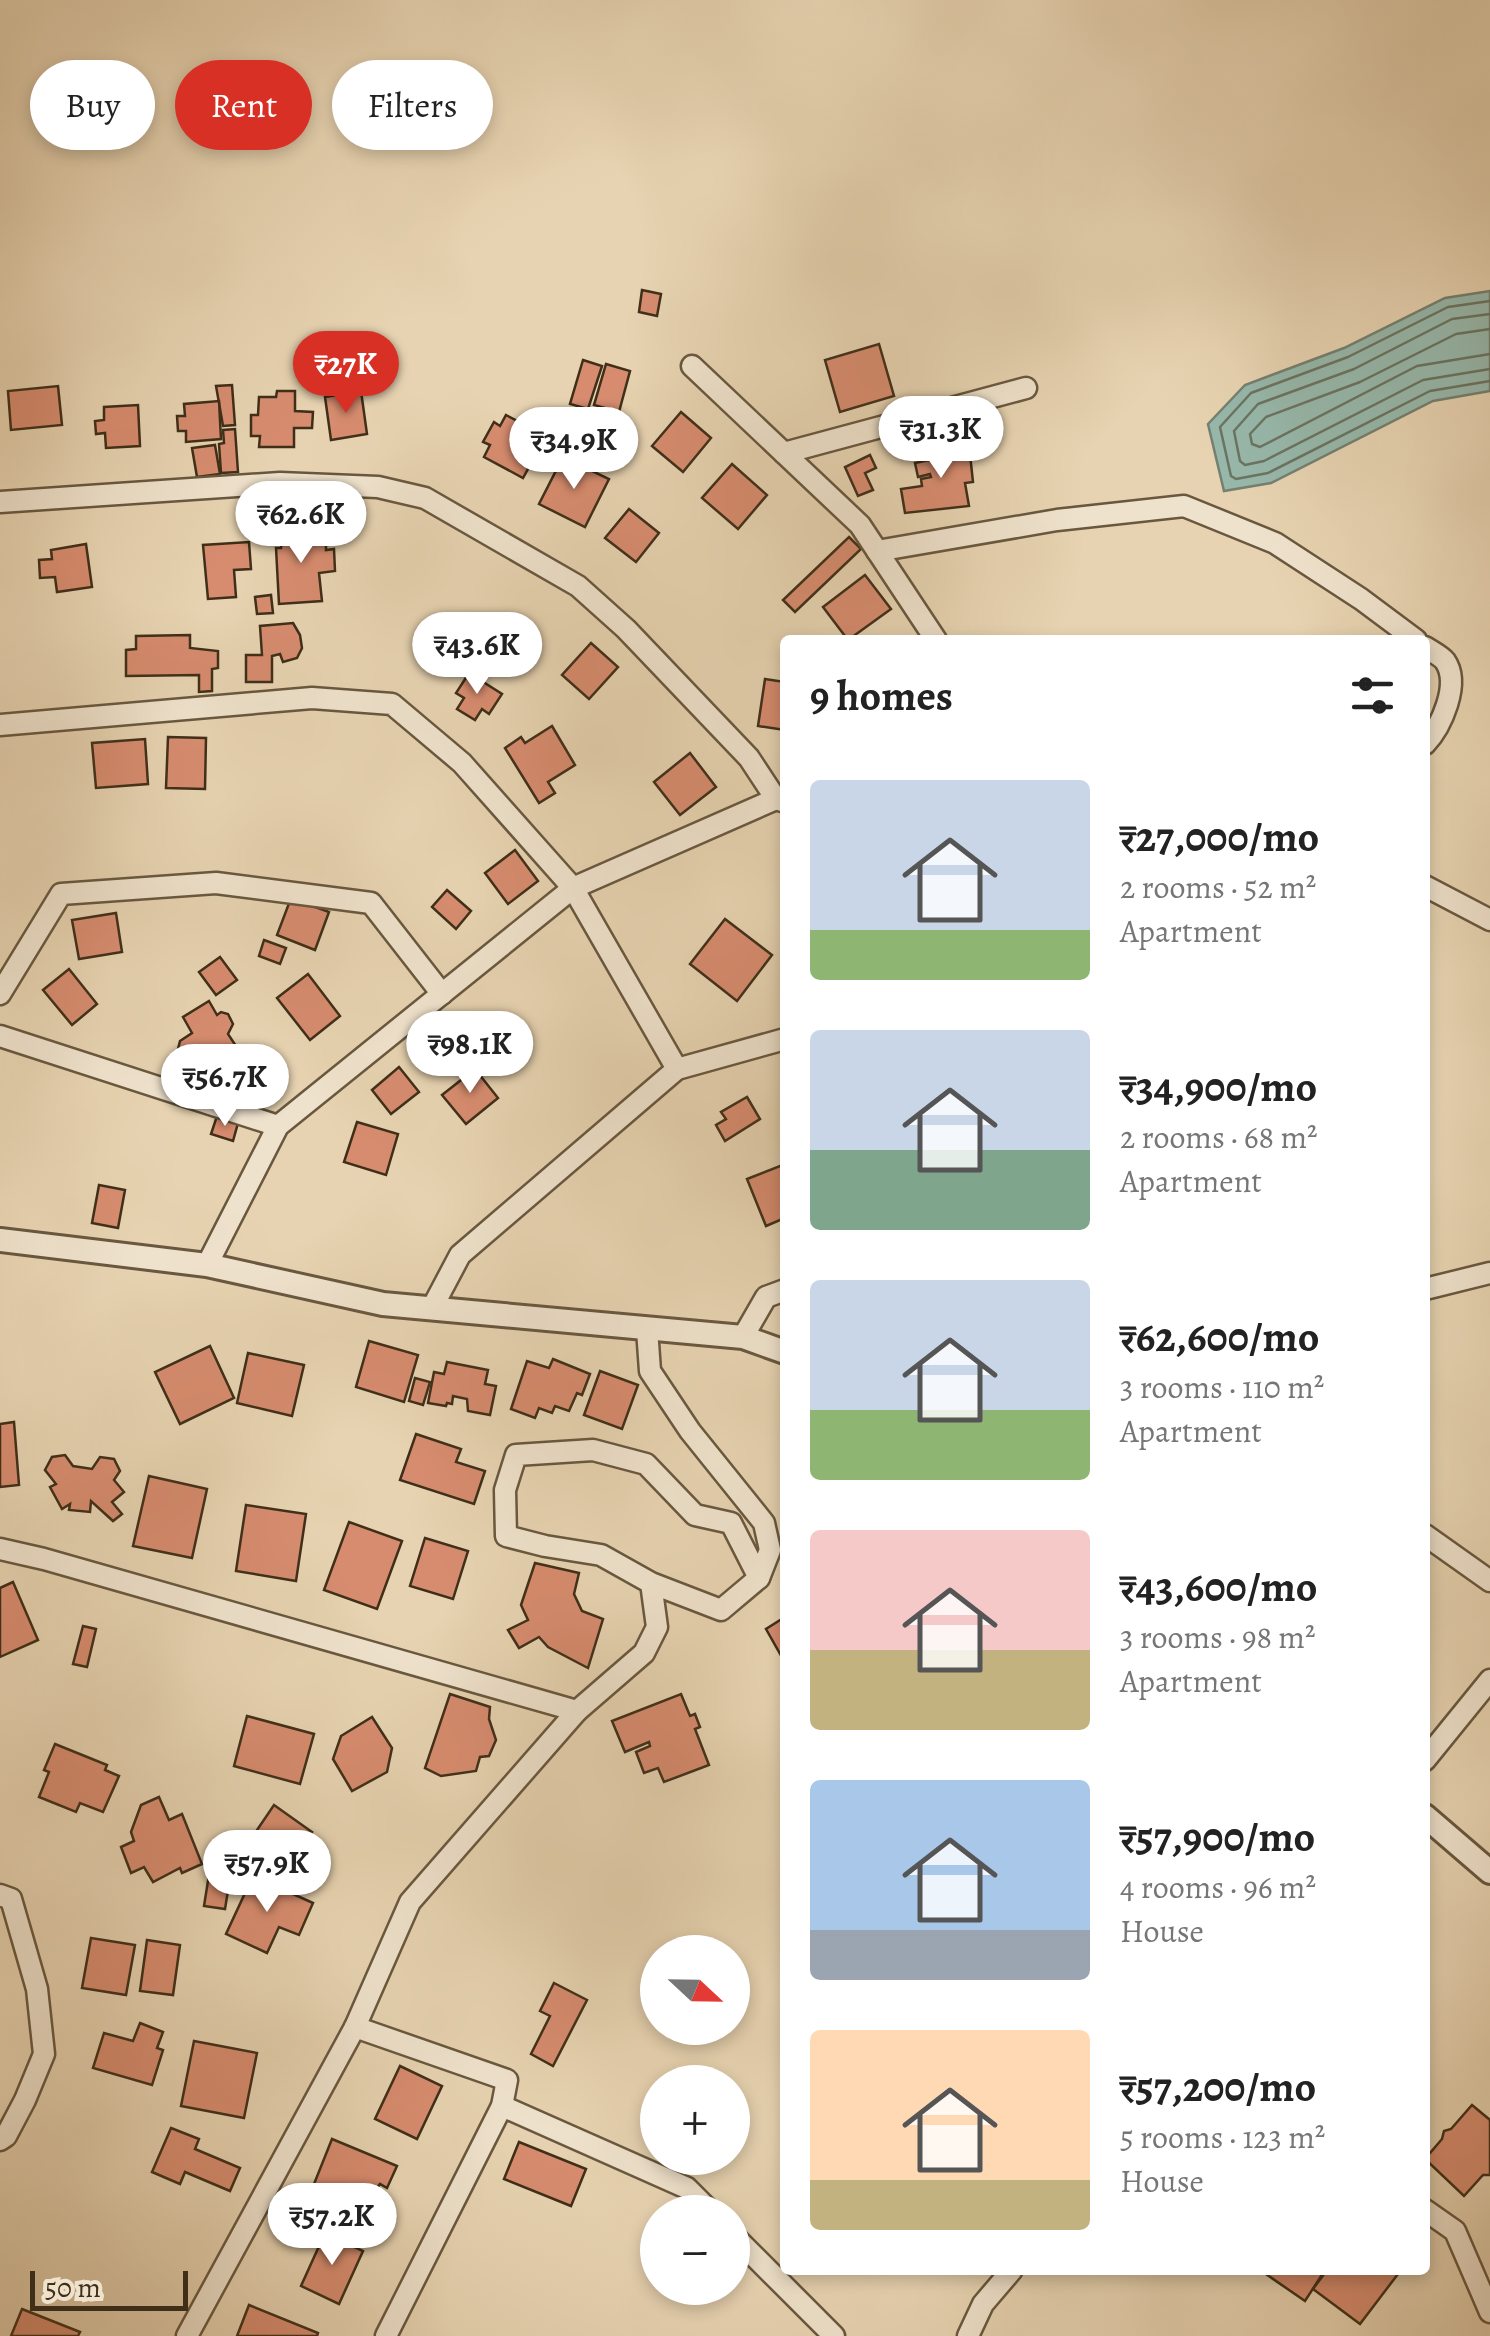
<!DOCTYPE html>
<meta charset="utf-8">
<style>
:root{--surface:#fff;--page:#f2f2f2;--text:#222;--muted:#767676;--accent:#d93025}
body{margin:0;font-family:Alegreya,serif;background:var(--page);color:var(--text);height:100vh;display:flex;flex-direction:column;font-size:38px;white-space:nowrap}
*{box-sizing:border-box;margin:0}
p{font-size:32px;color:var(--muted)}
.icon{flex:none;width:55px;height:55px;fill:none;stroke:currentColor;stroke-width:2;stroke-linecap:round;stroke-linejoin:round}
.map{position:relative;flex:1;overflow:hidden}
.sheet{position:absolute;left:780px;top:635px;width:650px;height:1640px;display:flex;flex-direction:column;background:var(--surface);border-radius:10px;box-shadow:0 5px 15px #0003}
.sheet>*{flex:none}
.banner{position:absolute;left:30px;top:60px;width:600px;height:90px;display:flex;gap:20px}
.needle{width:65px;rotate:112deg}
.buttons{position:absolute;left:640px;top:1935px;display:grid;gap:20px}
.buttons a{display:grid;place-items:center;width:110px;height:110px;border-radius:50%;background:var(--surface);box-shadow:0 5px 15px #0003;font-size:50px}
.scale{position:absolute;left:30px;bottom:25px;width:158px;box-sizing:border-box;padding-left:10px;border:5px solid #3f2f19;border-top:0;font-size:28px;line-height:35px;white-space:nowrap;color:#3f2f19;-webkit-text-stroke:8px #efe2cc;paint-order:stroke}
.price{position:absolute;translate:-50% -85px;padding:0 22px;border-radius:35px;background:#fff;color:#222;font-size:32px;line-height:65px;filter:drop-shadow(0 2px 5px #0008)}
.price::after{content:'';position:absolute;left:50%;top:60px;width:30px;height:22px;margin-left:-15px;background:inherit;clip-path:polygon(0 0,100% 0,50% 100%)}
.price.on{background:var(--accent);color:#fff}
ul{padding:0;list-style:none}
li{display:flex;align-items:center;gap:30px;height:250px;padding:0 30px}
li span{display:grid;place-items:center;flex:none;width:280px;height:200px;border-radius:10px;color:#555}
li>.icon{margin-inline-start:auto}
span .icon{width:120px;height:120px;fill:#fffc;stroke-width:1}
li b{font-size:42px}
h2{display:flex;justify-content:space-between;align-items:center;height:120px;padding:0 30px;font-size:42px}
.tag{padding:0 35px;border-radius:45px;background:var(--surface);box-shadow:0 5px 15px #0003;font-size:35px;line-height:90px}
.tag.on{background:var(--accent);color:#fff}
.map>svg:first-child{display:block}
.water{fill:#97b8ab;stroke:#748171;stroke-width:2.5}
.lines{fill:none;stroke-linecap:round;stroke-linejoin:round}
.shore{stroke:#6b7462;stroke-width:2.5}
.building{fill:#d78c6f;stroke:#3f2f19;stroke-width:2.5}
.minor-casing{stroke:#69583f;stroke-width:25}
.tertiary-casing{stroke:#69583f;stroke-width:28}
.minor{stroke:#efe2cc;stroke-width:20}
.tertiary{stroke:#efe2cc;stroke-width:22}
</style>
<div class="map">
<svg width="1490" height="2336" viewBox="0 0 1490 2336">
<rect width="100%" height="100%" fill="#e7d3b1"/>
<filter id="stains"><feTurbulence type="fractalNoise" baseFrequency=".002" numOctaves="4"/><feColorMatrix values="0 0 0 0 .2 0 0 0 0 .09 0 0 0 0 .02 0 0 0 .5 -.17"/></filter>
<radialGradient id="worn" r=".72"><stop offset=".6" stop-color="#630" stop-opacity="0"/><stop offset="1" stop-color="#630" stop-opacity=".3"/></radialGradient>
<polygon class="water" points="1490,291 1490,391 1433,401 1271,483 1224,491 1208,424 1245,385 1344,348 1445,298"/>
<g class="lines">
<g class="shore">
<polyline points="1490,301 1448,307 1348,357 1251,393 1220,427 1231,476 1236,479 1268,473 1430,391 1490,381"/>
<polyline points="1490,314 1452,319 1354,369 1258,404 1234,431 1240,461 1245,465 1264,461 1423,380 1490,369"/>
<polyline points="1490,329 1456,334 1360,382 1266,417 1250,434 1252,444 1260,447 1417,366 1490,354"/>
</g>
</g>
<g class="building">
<polygon points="642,290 661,294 657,316 639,312"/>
<polygon points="879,344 894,396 840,412 825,360"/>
<polygon points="583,360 602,366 588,409 570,404"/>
<polygon points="606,364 630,371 619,412 594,405"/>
<polygon points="232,385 235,425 223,426 216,386"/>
<polygon points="58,386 62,425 11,430 8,391"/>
<polygon points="277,391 295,391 295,411 313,412 312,428 294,428 294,447 259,447 260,436 251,436 251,415 258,415 259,397 276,397"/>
<polygon points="361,391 367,434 331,440 325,397"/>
<polygon points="219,401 221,439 186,442 186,431 178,431 177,416 185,416 184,404"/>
<polygon points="138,405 140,446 106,448 105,433 96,434 95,421 104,420 104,407"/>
<polygon points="681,412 711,438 683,472 652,446"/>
<polygon points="506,415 546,436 523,478 484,457 490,445 483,442 494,422 500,426"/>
<polygon points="235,429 238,472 221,473 219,444 224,443 223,430"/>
<polygon points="215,445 220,474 197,477 192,448"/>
<polygon points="969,445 973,482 965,483 969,506 905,513 901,489 922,486 921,479 931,477 930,474 918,477 915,463 929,460 928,450"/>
<polygon points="870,455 876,468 865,473 873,490 858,496 845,467"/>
<polygon points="563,457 609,479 585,527 539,504"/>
<polygon points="732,464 767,495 738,529 702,498"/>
<polygon points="629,509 659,533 636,562 605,538"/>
<polygon points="308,525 309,545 326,543 326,550 334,549 335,571 319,573 322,601 279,604 276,548 281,548 283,527"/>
<polygon points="849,537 861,549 795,612 783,600"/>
<polygon points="249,542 251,569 234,570 236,597 208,599 203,545"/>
<polygon points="86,544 92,587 57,592 55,577 40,578 39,560 52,559 51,550"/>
<polygon points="865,575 891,609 848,640 823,607"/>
<polygon points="271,595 273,613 257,614 255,597"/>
<polygon points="293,623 300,635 302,648 297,658 283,662 280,654 272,656 272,682 246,682 246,655 262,655 260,626"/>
<polygon points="190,635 190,648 218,651 218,668 212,669 212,691 199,692 199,675 126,676 126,650 136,649 136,636"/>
<polygon points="591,643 618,667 589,699 562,675"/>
<polygon points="469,673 502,694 489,714 482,709 475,720 457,709 464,698 456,693"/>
<polygon points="765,679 785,682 785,730 758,726"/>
<polygon points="552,726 575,765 548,782 555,793 539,803 505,748 521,737 525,743"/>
<polygon points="168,737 206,738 205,789 166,788"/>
<polygon points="145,739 148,784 96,788 92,743"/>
<polygon points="690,753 716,787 680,815 654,782"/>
<polygon points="515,850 538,881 508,904 485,873"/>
<polygon points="447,890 471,911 456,929 432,907"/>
<polygon points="291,898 329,912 315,950 277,935"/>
<polygon points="116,913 122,952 79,959 72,920"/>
<polygon points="725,919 772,955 737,1001 690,964"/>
<polygon points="264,940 286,948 280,964 259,956"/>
<polygon points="220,957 237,980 216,995 199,972"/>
<polygon points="69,969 97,1004 72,1025 43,990"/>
<polygon points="308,974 340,1016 310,1040 277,998"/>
<polygon points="209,1001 217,1015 221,1012 228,1014 233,1024 228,1034 236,1046 206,1064 200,1055 192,1060 184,1058 178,1049 180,1041 192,1033 183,1017"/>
<polygon points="399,1067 419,1092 391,1114 372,1090"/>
<polygon points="475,1069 498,1098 466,1124 442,1095"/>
<polygon points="747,1097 760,1119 725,1141 716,1125 726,1119 721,1112"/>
<polygon points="217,1116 238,1123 233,1141 211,1134"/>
<polygon points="357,1122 398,1134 386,1175 344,1162"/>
<polygon points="785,1164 785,1218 766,1226 747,1179"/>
<polygon points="99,1185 125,1190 118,1228 92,1223"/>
<polygon points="369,1341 418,1355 404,1402 356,1387"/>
<polygon points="210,1346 234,1398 180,1424 155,1372"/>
<polygon points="248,1353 304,1365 292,1416 237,1403"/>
<polygon points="553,1359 590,1374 582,1395 577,1393 569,1411 555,1406 552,1413 539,1408 535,1418 511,1409 527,1361 549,1368"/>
<polygon points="447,1362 488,1370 485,1384 496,1386 490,1415 468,1411 467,1399 453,1396 452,1404 447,1403 446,1406 428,1403 434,1372 444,1374"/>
<polygon points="600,1371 638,1385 622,1429 584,1415"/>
<polygon points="415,1378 430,1382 423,1405 409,1401"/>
<polygon points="14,1422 19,1485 0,1487 0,1424"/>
<polygon points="416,1434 461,1449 456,1462 485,1471 474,1504 400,1480"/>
<polygon points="65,1455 73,1466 92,1469 100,1457 114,1459 120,1471 114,1480 124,1492 112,1502 122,1514 113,1521 91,1501 90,1512 69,1510 70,1504 62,1509 50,1487 56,1484 45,1470 52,1457"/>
<polygon points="149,1476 207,1489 192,1558 133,1546"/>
<polygon points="246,1505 306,1514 296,1581 236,1571"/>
<polygon points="349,1522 402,1541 377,1609 324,1590"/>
<polygon points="425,1538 468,1551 453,1599 410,1586"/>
<polygon points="535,1563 579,1573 574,1594 582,1611 603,1619 588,1668 548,1647 539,1637 519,1648 508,1630 528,1620 521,1605"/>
<polygon points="13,1582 38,1640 0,1657 0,1588"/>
<polygon points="785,1617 785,1658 783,1659 766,1629"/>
<polygon points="83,1626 96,1629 87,1667 73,1664"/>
<polygon points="450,1694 490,1707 489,1719 496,1740 489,1756 480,1757 476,1771 441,1776 425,1768"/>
<polygon points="681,1694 690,1716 695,1714 700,1727 695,1729 709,1765 664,1782 658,1768 644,1773 636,1752 650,1746 649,1742 625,1752 612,1721"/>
<polygon points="247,1716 314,1734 300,1784 234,1766"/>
<polygon points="372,1717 392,1748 387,1772 352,1791 333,1759 341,1736"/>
<polygon points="55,1744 107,1765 105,1770 119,1776 103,1812 80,1803 76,1812 39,1797 49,1772 44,1770"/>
<polygon points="159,1797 169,1820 182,1814 202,1864 182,1873 180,1868 153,1882 144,1867 131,1873 121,1847 134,1841 131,1832 141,1805"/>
<polygon points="274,1805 312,1832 287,1868 249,1842"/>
<polygon points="211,1862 232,1866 225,1909 204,1906"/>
<polygon points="253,1876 313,1903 299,1935 279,1927 267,1953 226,1934"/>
<polygon points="91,1938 135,1945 126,1995 82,1988"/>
<polygon points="147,1940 180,1945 173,1995 140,1991"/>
<polygon points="554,1983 587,2000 553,2066 531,2054 550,2016 540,2011"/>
<polygon points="140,2023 163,2032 157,2048 163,2050 152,2085 93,2068 104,2033 133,2041"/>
<polygon points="194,2041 257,2053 244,2118 181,2106"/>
<polygon points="400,2066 442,2086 417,2139 375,2119"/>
<polygon points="1472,2105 1490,2120 1490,2175 1483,2175 1464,2196 1425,2159 1442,2139 1444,2131 1451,2129"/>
<polygon points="171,2128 199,2139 195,2149 240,2168 230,2191 185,2172 180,2184 152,2172"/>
<polygon points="332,2139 397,2166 387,2188 380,2184 371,2196 340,2202 312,2189"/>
<polygon points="519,2142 586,2169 571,2206 504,2179"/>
<polygon points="325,2233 363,2251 339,2304 301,2286"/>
<polygon points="1260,2270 1325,2270 1305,2301"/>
<polygon points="1327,2270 1401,2270 1360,2324 1313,2289"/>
<polygon points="249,2305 318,2333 317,2336 237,2336"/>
<polygon points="22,2309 80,2332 78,2336 11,2336"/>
</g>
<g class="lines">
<defs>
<g id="minor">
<polyline points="692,366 860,525 936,640"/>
<polyline points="784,453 1026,388"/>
<polyline points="0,502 280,483 378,487 425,498 578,586 626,629 749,758 776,799 785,802"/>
<polyline points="877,551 1057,520 1184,506 1275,543 1361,599 1416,640"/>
<path d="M1425,647C1431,651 1441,656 1445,661C1461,684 1441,727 1425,744"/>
<polyline points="0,725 312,698 392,704 462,763 573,888 776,799"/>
<polyline points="1425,886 1490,920"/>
<polyline points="0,994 61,894 216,883 371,903 442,994"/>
<polyline points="0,1036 278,1126"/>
<polyline points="207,1265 278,1126 573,888 677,1069"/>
<polyline points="1425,1289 1490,1273"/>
<polyline points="432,1308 460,1255 677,1069 785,1039"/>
<polyline points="647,1329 650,1371 690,1431 764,1523 770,1550 759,1578"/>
<polyline points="743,1337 766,1297 785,1290"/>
<polyline points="1425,1535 1490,1581"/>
<polyline points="0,1549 44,1559 577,1711 644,1653 657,1627 651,1583 601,1555 545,1546 506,1536 505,1490 516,1455 593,1450 646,1464 695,1515 731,1523 759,1578 721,1610 651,1583"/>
<polyline points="1425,1760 1490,1680"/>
<polyline points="0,1895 11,1899 37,1989 44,2054 25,2100 6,2136 0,2140"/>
<polyline points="502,2106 687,2188 711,2212"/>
<polyline points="1425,2210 1455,2231 1490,2312"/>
<polyline points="732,2234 834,2336"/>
<polyline points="187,2336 355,2027"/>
<polyline points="386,2336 502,2106 507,2080 355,2027 410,1902 577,1711"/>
<polyline points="968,2336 983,2304 1012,2270"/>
</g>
<g id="tertiary">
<polyline points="0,1240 207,1265 383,1304 743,1337 785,1352"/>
<polyline points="1425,1816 1490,1872"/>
</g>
</defs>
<use href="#minor" class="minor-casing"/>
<use href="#tertiary" class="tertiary-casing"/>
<use href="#minor" class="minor"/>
<use href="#tertiary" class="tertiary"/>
</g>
<rect width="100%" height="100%" filter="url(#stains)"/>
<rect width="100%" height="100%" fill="url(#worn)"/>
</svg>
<div class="buttons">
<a><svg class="needle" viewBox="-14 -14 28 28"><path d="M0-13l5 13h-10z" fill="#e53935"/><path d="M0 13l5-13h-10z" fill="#767676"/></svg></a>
<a>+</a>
<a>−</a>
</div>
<div class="scale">50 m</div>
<b class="price on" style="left:346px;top:416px">₹27K</b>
<b class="price" style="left:941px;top:481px">₹31.3K</b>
<b class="price" style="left:574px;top:492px">₹34.9K</b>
<b class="price" style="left:301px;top:566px">₹62.6K</b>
<b class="price" style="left:477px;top:697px">₹43.6K</b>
<b class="price" style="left:470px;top:1096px">₹98.1K</b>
<b class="price" style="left:225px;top:1129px">₹56.7K</b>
<b class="price" style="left:267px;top:1915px">₹57.9K</b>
<b class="price" style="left:332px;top:2268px">₹57.2K</b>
<div class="banner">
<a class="tag">Buy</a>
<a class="tag on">Rent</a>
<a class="tag">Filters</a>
</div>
<section class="sheet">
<h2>9 homes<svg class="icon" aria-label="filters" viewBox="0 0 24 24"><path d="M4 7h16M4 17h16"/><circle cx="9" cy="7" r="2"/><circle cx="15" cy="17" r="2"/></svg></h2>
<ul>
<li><span style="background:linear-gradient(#c9d6e8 75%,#8fb573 0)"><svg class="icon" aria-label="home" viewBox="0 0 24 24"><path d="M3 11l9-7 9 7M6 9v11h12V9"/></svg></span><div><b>₹27,000/mo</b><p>2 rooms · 52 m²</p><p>Apartment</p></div></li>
<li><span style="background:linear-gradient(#c9d6e8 60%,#7fa58c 0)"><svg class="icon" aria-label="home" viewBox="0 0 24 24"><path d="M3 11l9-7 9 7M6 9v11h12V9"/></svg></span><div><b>₹34,900/mo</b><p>2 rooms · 68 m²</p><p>Apartment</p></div></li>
<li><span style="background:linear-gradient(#c9d6e8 65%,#8fb573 0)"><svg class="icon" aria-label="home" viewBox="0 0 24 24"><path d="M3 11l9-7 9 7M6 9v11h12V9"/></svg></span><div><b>₹62,600/mo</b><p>3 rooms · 110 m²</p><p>Apartment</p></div></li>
<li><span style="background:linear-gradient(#f6c9c9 60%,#c2b280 0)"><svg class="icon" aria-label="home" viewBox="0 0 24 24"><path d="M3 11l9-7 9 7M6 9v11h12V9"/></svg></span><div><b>₹43,600/mo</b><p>3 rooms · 98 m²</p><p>Apartment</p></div></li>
<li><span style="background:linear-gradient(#a9c7e8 75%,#9aa5b1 0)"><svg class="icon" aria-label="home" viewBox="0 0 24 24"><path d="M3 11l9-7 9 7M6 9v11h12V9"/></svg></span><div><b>₹57,900/mo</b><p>4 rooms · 96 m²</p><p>House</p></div></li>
<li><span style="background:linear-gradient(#ffd9b3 75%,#c2b280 0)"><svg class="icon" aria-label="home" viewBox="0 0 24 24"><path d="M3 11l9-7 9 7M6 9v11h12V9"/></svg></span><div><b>₹57,200/mo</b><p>5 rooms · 123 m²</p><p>House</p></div></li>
</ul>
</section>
</div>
